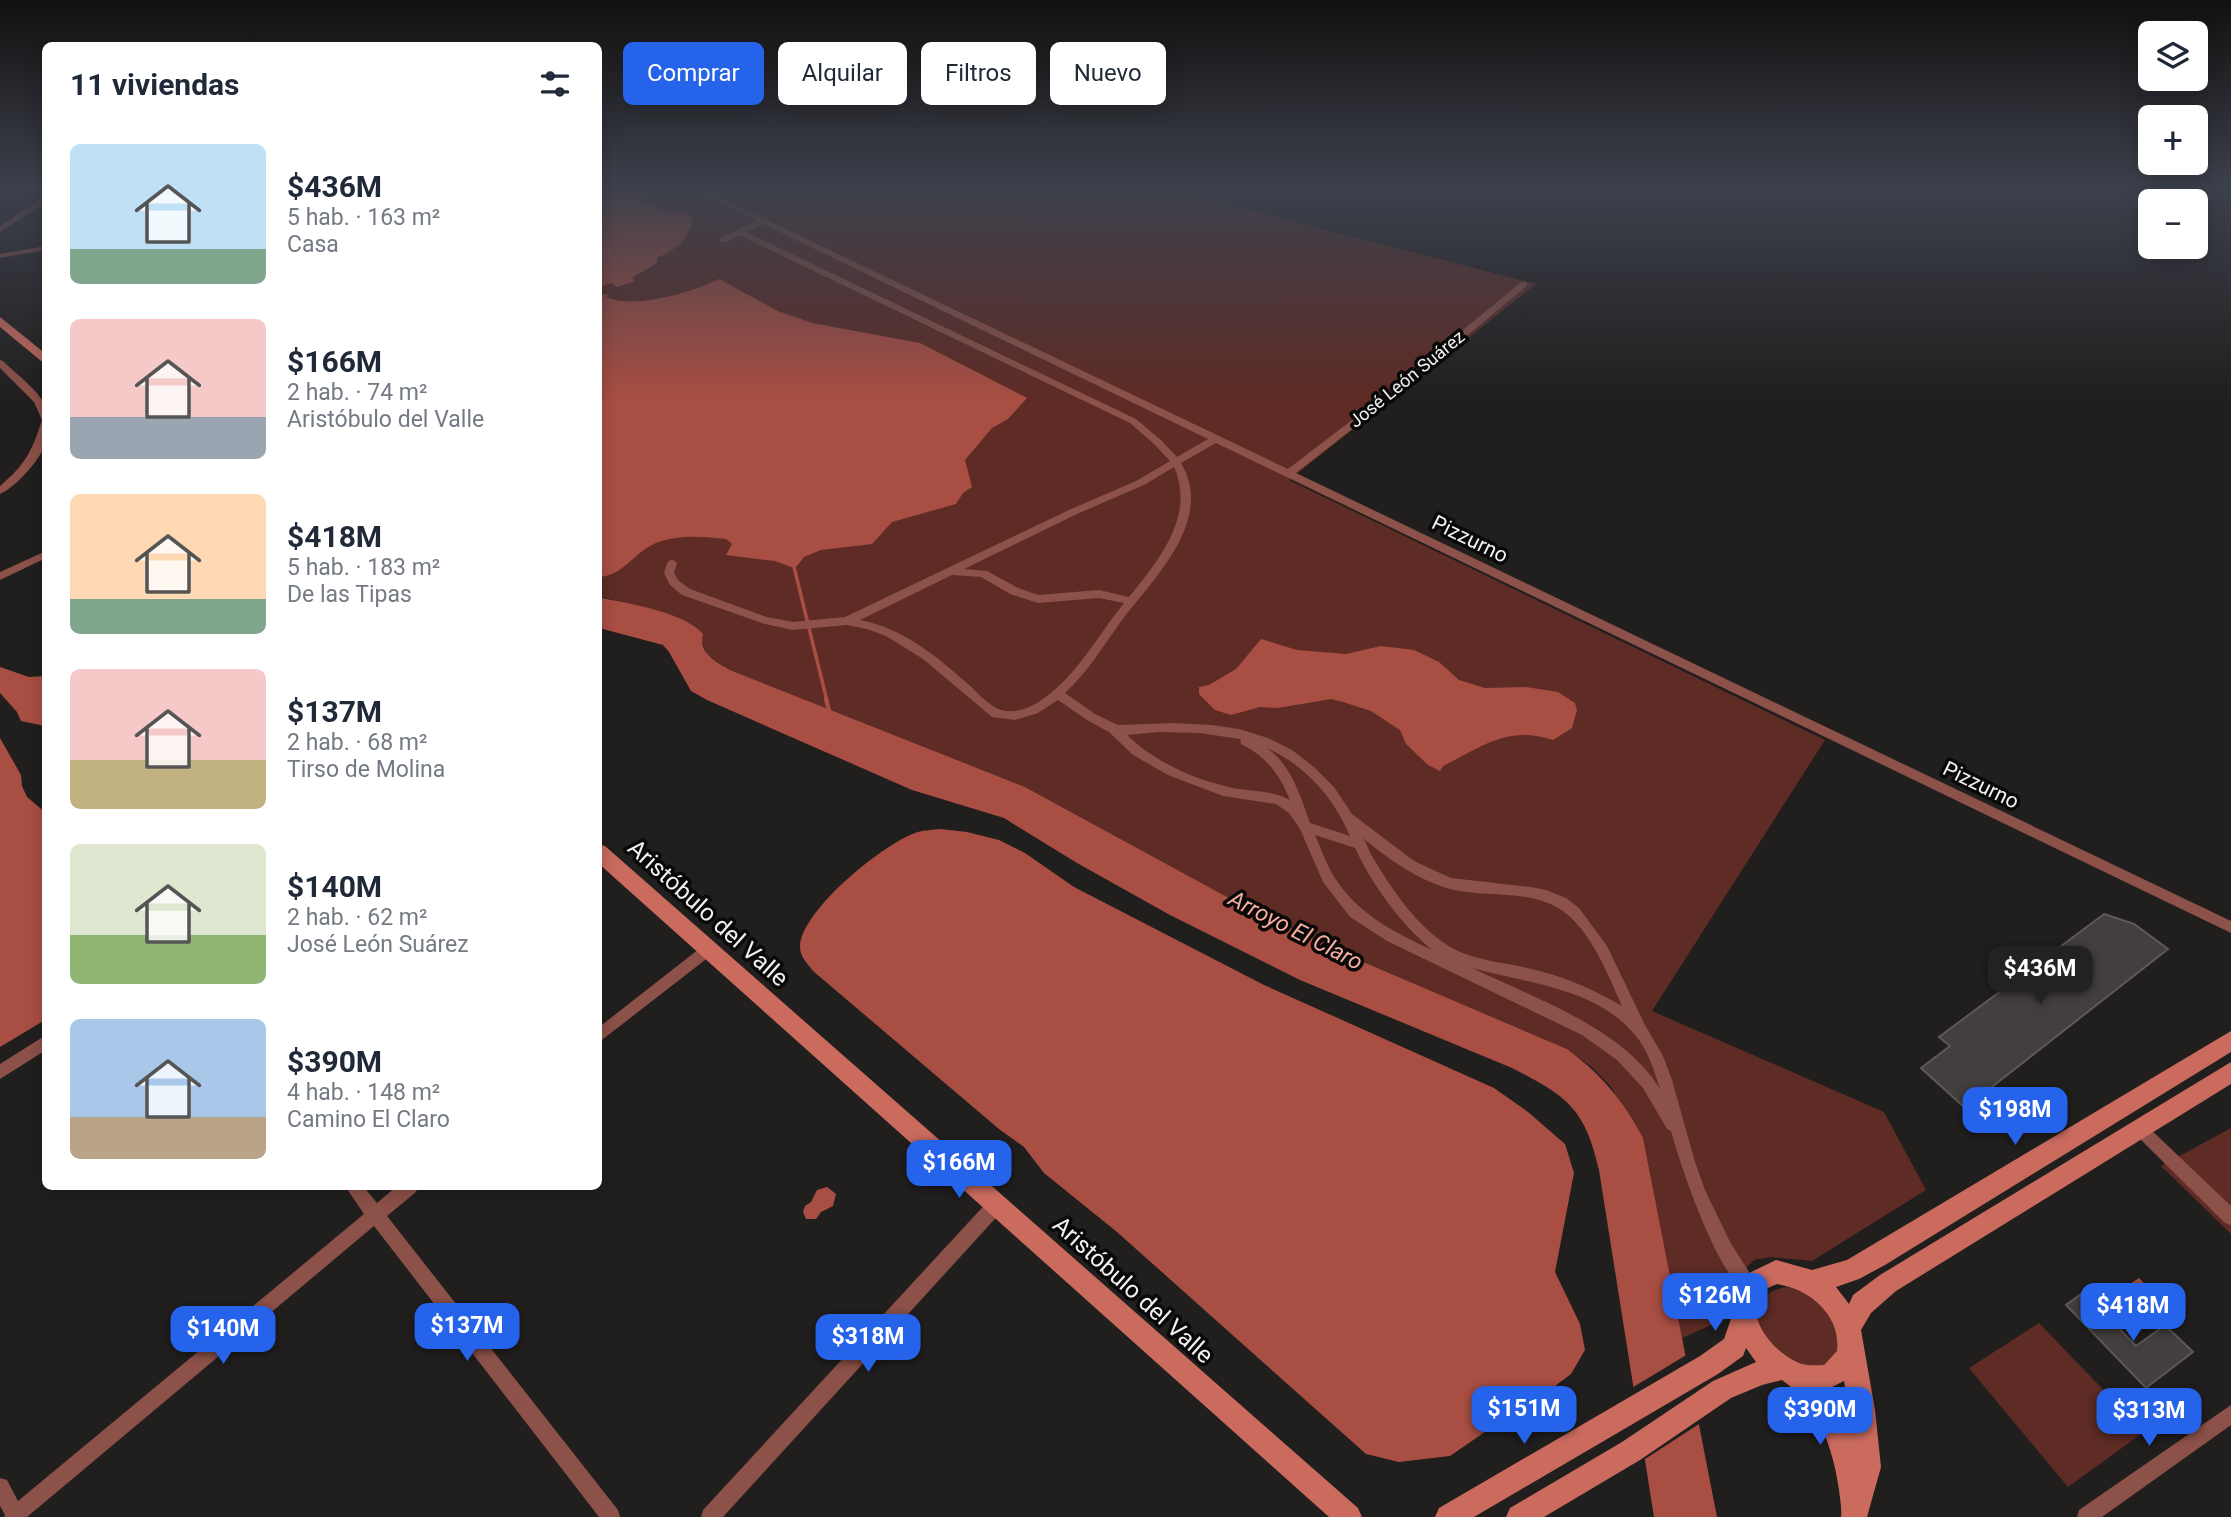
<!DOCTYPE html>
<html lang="es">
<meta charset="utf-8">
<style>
:root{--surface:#fff;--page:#f6f6f7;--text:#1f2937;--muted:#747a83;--accent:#2563eb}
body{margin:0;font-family:Roboto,sans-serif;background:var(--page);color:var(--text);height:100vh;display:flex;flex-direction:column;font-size:26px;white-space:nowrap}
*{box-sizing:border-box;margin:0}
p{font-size:23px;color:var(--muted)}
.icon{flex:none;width:38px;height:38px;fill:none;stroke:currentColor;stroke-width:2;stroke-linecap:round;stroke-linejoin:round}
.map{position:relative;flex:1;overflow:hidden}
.sheet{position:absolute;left:42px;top:42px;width:560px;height:1148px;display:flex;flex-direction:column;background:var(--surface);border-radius:10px;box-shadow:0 4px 18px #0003}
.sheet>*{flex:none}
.hud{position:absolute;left:623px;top:42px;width:665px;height:63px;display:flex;gap:14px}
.controls{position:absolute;left:2138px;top:21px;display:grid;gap:14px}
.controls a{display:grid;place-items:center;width:70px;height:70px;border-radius:10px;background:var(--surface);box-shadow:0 4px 18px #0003;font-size:35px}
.price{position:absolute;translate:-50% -60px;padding:0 16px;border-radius:14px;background:var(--accent);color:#fff;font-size:23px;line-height:46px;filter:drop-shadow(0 2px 4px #0008)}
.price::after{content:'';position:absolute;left:50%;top:42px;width:21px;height:16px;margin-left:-10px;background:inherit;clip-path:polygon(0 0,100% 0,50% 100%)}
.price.active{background:#222;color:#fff}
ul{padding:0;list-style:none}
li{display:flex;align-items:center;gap:21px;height:175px;padding:0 28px}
li span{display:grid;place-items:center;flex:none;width:196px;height:140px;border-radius:10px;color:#555}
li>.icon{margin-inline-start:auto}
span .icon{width:84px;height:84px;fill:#fffc;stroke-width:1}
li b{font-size:30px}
h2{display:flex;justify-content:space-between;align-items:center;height:84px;padding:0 28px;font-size:30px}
.chip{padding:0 24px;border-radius:10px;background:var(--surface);box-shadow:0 4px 18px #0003;font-size:24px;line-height:63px}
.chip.active{background:var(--accent);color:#fff}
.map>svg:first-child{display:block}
.green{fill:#5e2b25}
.water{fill:#a94e43}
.pier{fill:#211e1e}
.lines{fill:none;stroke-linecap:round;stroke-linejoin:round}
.stream-far1{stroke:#a94e43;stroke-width:3.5}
.stream{stroke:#a94e43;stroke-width:4.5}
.building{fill:#423f3e;stroke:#5d5959;stroke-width:2}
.street{fill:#8c5148;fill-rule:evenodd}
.secondary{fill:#ca6b5e;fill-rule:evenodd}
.labels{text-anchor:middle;stroke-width:7;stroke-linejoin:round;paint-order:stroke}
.far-street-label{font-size:18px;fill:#f2f0f0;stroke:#0a0909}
.street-label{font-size:21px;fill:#f2f0f0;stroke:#0a0909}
.water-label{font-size:23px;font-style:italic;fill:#f7aca0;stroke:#0a0909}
.near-street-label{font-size:24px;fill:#f2f0f0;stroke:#0a0909}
</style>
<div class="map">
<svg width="2231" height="1517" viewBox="0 0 2231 1517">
<rect width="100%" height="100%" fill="#211e1e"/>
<g class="green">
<polygon points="598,187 1161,187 1536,284 1289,480 1825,740 1652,1011 1884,1112 1926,1190 1812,1261 1771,1257 1754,1260 1737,1277 1729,1293 1731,1307 1727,1318 1682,1338 1642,1138 1611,1087 1593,1068 1567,1049 1340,952 1229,898 1025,787 730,670 707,655 697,628 680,619 599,596"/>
<polygon points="2231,1128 2231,1234 2161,1166"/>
<path d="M1788,1287C1824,1297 1833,1314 1839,1348C1836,1353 1831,1363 1826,1366C1817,1372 1783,1359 1775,1352C1751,1329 1749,1291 1788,1287Z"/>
<polygon points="2039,1323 2144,1432 2068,1487 1969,1368"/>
</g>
<g class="water">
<path d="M599,187H614L633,196L642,193L648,196L638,201L668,212L683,211L693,218C688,240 677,249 657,258V263L632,278L635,281L617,287L611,283L599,288Z"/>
<path d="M719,279L778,311L812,323L920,343L1027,398L1008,419L992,428L965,460L972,487L963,493L956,504L892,522L872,544L821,550L804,557L797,566L791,567L775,561L726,555L732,544L726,539C701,536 672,534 650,546C632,556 621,576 599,577V290L601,294L609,295L606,297C635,310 692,292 719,279Z"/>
<path d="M598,597C628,604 683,611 703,634C698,654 716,661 730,670L1025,787L1229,898L1340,952L1567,1049C1601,1074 1623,1100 1643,1138L1717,1517H1654L1599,1170C1585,1108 1567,1096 1512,1068L1300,980L1170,915L1077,863L1004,818L912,790L707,700L691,691L669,652L663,645L599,628Z"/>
<path d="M1261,639L1297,650L1346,654L1381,646L1414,650L1439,662L1459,680L1485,688L1526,687L1558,692L1575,703L1577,710L1572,728L1553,740C1507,725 1482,747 1443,766L1440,771L1428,765L1406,744L1400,730L1371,711L1343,702L1331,699L1278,708L1260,707L1231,715L1215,710L1199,694V687L1209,685L1236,669Z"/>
<polygon points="0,667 29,677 45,676 45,726 21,721 17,712 0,693"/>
<polygon points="0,738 21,775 22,786 27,797 46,813 45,1020 0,1047"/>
<path d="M940,829L967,832L999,840L1025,853L1074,887L1264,985L1494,1088L1528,1112L1565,1144L1574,1173L1555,1272L1580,1324L1585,1350L1571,1374L1551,1389L1524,1400L1495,1425L1450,1456L1399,1462L1366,1454L1117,1232L1044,1173L1024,1147L999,1129L813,971C808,964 800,957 800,947C801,910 885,842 918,832C925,830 933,830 940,829Z"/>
<polygon points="827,1187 836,1194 833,1206 821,1212 816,1219 806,1219 803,1212 805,1206 811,1202 817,1190"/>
<polygon points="2139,1278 2152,1292 2120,1312 2107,1299"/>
</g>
<polygon class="pier" points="1688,1354 1702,1422 1642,1461 1630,1389"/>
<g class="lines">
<polyline class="stream-far1" points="794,567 827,701"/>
<polyline class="stream" points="826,699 830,715"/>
</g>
<g class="building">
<polygon points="2104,914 2134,924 2168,949 1965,1108 1921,1068 1950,1046 1939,1037"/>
<polygon points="2084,1292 2136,1346 2165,1325 2193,1352 2146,1388 2066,1305"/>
</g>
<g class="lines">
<g class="street">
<polygon points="2,187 46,188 46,192 6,189"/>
<path d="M690,187H698L1288,469L1382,397L1521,282H1527V286L1388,401L1296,473L2231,921V933L1216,443L1181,463C1215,520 1154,578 1122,620C1104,645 1088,672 1065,693L1095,714L1118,725L1172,723L1212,725L1239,729L1268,738L1292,750L1314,767L1334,787L1352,814L1414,861L1451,878L1531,887L1546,890L1566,898L1579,908L1607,946L1645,1025L1663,1056L1672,1080L1695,1162L1705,1190L1730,1242L1758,1286L1756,1292L1750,1294C1719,1282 1680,1164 1671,1131L1667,1129L1643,1088L1617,1060L1582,1035L1387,941L1350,917L1323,882L1300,829L1289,813L1276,804L1223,796L1168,775L1133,755L1109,732L1087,720L1058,700L1038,713L1015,720L992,717L923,659L886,636L867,629L847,625L793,630L765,624L682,595L670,585L664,573L667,563L672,559L677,563L674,573L678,580L690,589L767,617L793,622L845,617L1069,510L1136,481L1170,461L1154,444L1130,423L739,235L726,242H720V238L757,221ZM763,224L1208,439L1177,457L1161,440L1136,419L746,232ZM1174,467C1196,516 1158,561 1129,597L1099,590L1038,595L1018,588L987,571L964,569L1077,514L1144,485ZM952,575L981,577L1010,594L1038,603L1099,598L1124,603C1103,629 1086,659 1062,683C1046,698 1025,716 1001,710C990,707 977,692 968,684C936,656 903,628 860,620ZM1159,732L1199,733L1240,739L1241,744C1267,757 1279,774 1290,800C1271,789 1245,792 1225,786C1190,778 1153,760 1127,735ZM1267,748C1305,765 1334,798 1350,836L1310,823C1300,795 1292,766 1267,748ZM1315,835L1355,848C1373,886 1400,923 1432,950C1392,931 1357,914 1333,875C1326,863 1321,848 1315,835ZM1363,838C1388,859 1418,880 1450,889C1489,899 1535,887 1568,915C1594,938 1608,975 1622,1006C1593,989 1561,975 1527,968C1503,962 1477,961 1454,949C1419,930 1392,890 1372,856C1368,850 1367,843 1363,838ZM1472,968C1526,983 1597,988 1635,1035C1648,1050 1654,1070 1660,1089C1623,1028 1534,998 1472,968Z"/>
<polygon points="46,196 46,202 0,232 0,226"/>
<polygon points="46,246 46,250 0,258 0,254"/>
<path d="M0,360L3,361C14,372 39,391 44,404C48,413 48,433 46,442C42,458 15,488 0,494V486C26,464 32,451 42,420L34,402L0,368Z"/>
<polygon points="46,551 46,558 0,580 0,572"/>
<polygon points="709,943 714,945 716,949 714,953 598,1043 598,1028 704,945"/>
<polygon points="46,1035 46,1050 0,1079 0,1064"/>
<polygon points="2140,1122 2145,1124 2231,1206 2231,1225 2225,1223 2135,1134 2132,1129 2135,1124"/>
<polygon points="345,1186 363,1186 377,1203 397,1186 418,1186 416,1192 387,1216 618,1510 620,1517 599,1517 374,1226 27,1517 4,1517 5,1515 0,1506 0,1478 7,1480 18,1501 364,1214"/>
<polygon points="997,1196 1003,1198 1005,1204 1003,1210 723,1517 701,1517 703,1510 991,1198"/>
<polygon points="2231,1405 2231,1425 2102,1517 2077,1517 2079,1510"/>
</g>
<g class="secondary">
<polygon points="0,317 46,354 46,365 0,327"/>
<polygon points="598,844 605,846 1358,1508 1362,1517 1329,1517 598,863"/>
<path d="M2231,1031V1052L1885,1265L1859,1279L1836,1287L1849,1304L1853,1295L1880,1275L2231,1062V1084L1896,1291L1871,1313L1861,1330L1875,1410L1881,1467L1867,1517H1841C1842,1509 1840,1499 1839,1490C1833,1447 1818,1405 1782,1380L1762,1385L1731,1398L1640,1460L1544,1517H1506L1510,1508L1622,1442L1713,1381L1756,1362L1746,1348L1743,1356L1718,1374L1474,1517H1435L1439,1508L1700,1356L1724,1339L1732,1316L1733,1298L1747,1274L1776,1260L1812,1270L1847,1260ZM1777,1284C1810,1289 1841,1315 1837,1351L1824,1365C1817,1365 1809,1366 1802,1364C1779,1358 1740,1316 1763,1292C1766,1288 1773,1286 1777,1284ZM1844,1381L1852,1434L1842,1411L1826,1390Z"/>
</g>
</g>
<linearGradient id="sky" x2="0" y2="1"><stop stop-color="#121010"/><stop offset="0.47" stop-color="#3d414c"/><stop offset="1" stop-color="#3d414c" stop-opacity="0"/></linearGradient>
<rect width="2231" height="399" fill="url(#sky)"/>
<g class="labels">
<g class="far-street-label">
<text transform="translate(1407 379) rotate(-39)" y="6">José León Suárez</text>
</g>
<g class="street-label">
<text transform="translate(1470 539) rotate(26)" y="7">Pizzurno</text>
<text transform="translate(1981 785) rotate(26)" y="7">Pizzurno</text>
</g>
<g class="water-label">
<text transform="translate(1296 930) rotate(27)" y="8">Arroyo El Claro</text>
</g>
<g class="near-street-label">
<text transform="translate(708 913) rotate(42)" y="8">Aristóbulo del Valle</text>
<text transform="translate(1133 1290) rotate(42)" y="8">Aristóbulo del Valle</text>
</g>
</g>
</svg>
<div class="controls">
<a><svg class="icon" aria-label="layers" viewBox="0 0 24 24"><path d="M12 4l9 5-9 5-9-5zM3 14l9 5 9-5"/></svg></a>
<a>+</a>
<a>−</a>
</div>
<b class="price active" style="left:2040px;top:1006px">$436M</b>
<b class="price" style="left:2015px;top:1147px">$198M</b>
<b class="price" style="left:959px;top:1200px">$166M</b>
<b class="price" style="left:1715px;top:1333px">$126M</b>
<b class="price" style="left:2133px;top:1343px">$418M</b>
<b class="price" style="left:467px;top:1363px">$137M</b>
<b class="price" style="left:223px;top:1366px">$140M</b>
<b class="price" style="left:868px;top:1374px">$318M</b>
<b class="price" style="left:1524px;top:1446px">$151M</b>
<b class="price" style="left:1820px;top:1447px">$390M</b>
<b class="price" style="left:2149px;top:1448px">$313M</b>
<div class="hud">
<a class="chip active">Comprar</a>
<a class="chip">Alquilar</a>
<a class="chip">Filtros</a>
<a class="chip">Nuevo</a>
</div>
<section class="sheet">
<h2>11 viviendas<svg class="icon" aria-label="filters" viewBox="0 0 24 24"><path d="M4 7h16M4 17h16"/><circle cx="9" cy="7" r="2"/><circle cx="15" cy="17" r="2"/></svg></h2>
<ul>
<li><span style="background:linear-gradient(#bfe0f5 75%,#7fa58c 0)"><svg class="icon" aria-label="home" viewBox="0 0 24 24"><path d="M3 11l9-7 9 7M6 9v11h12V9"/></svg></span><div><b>$436M</b><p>5 hab. · 163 m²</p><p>Casa</p></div></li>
<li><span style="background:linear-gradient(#f6c9c9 70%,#9aa5b1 0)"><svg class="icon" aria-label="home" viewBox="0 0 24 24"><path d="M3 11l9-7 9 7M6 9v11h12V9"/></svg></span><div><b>$166M</b><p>2 hab. · 74 m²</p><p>Aristóbulo del Valle</p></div></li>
<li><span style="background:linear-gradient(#ffd9b3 75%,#7fa58c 0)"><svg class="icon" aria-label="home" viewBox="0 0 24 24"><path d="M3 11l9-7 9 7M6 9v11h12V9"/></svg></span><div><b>$418M</b><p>5 hab. · 183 m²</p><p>De las Tipas</p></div></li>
<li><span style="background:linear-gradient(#f6c9c9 65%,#c2b280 0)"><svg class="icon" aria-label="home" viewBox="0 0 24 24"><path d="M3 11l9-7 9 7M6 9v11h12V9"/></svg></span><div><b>$137M</b><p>2 hab. · 68 m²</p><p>Tirso de Molina</p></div></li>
<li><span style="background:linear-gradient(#dfe7d0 65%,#8fb573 0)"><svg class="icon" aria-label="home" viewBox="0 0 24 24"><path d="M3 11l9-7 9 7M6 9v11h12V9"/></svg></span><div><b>$140M</b><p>2 hab. · 62 m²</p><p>José León Suárez</p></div></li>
<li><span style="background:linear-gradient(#a9c7e8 70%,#b9a48a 0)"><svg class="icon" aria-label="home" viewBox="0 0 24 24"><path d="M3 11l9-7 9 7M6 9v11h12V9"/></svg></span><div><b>$390M</b><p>4 hab. · 148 m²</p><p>Camino El Claro</p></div></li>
</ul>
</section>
</div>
